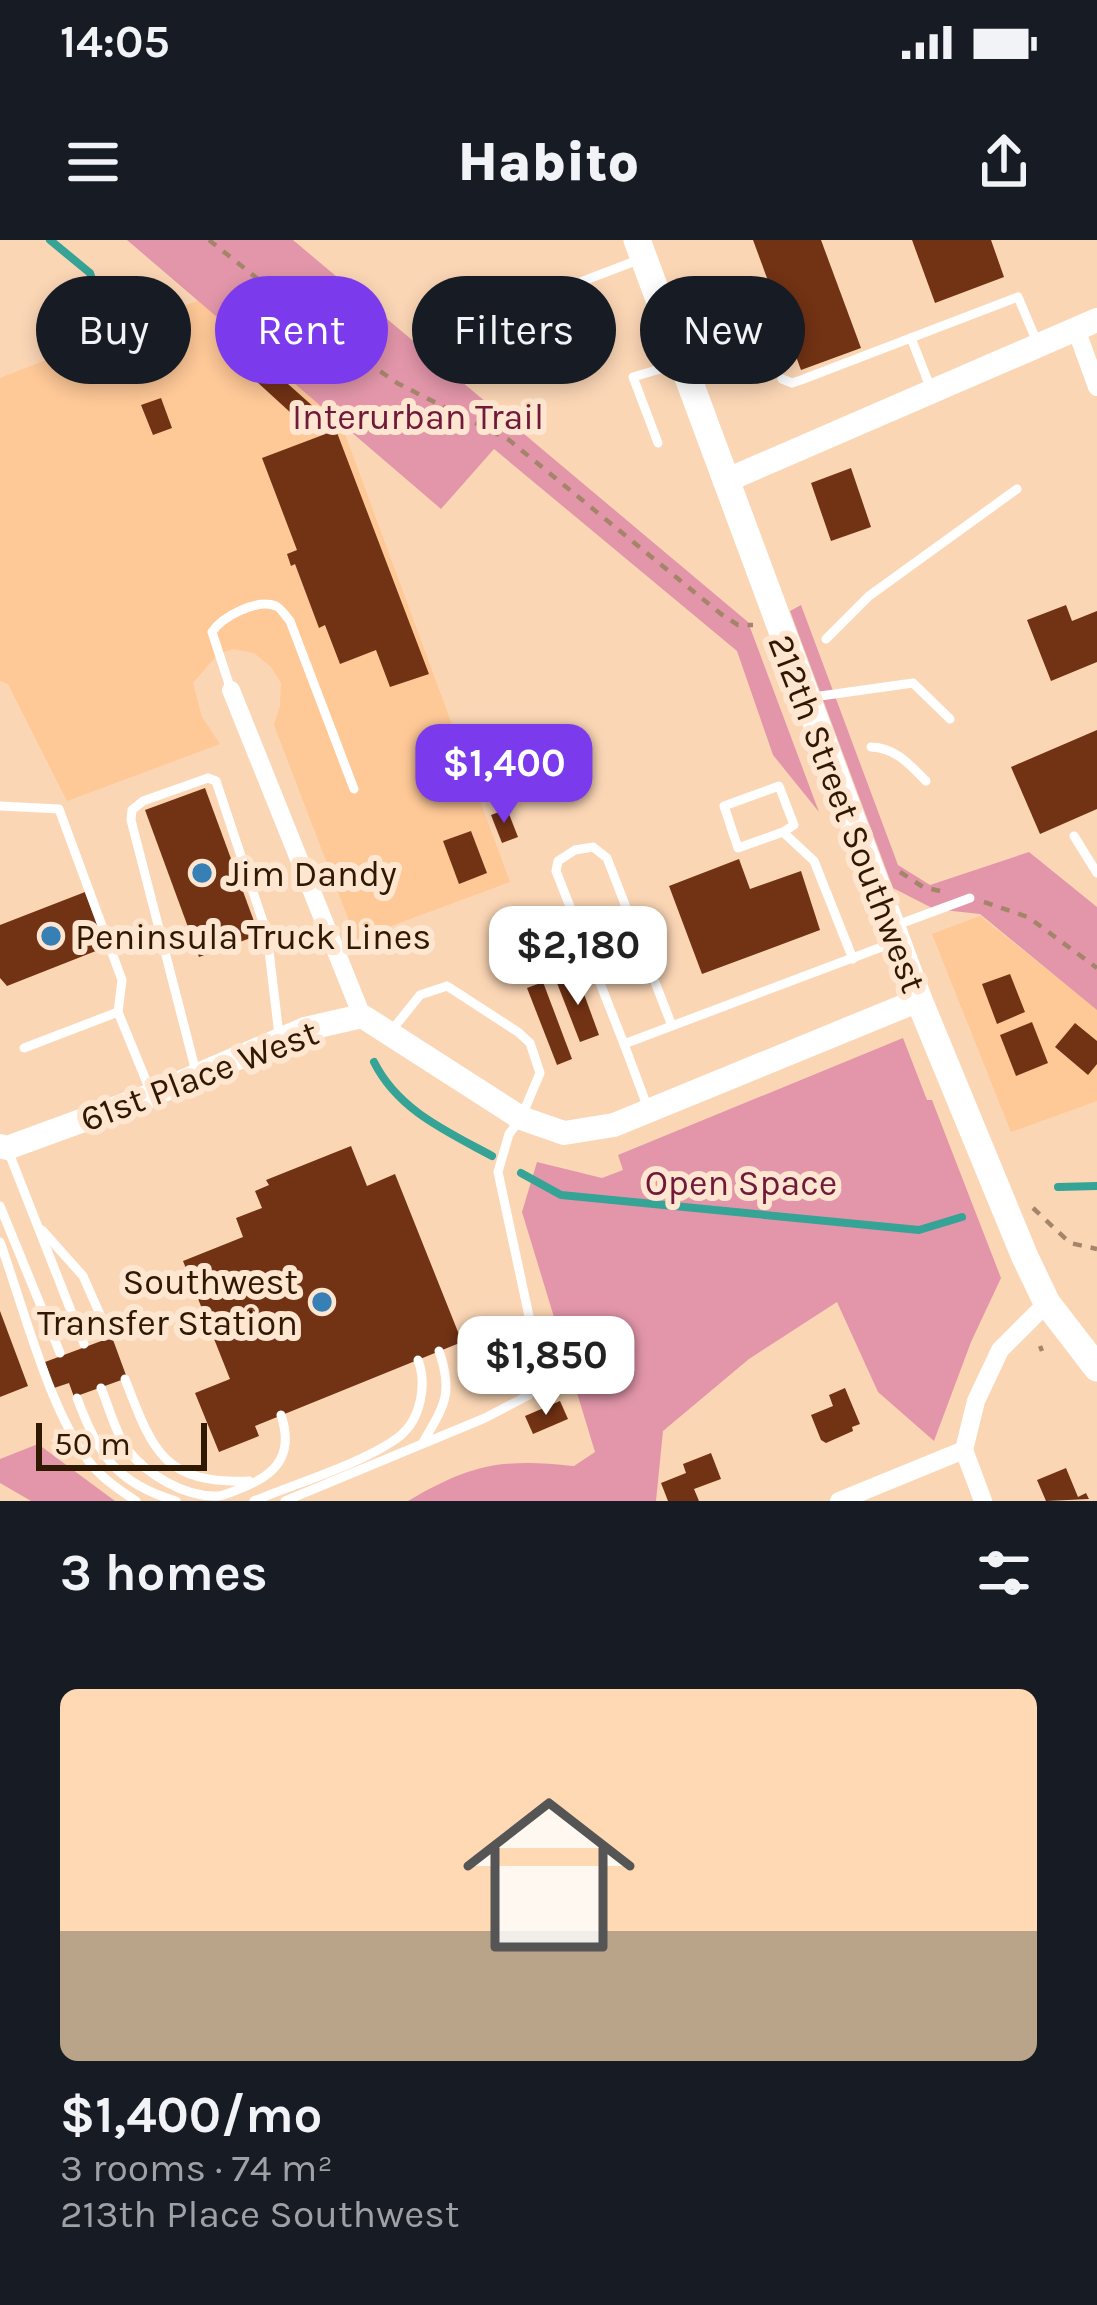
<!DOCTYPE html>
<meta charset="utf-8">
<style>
:root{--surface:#171b24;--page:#20242c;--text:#f1f3f6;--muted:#9ea1a6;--accent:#7c3aed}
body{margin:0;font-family:Karla,sans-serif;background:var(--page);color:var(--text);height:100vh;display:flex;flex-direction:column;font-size:45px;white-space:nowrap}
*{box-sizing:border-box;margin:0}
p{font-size:39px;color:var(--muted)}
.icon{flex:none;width:66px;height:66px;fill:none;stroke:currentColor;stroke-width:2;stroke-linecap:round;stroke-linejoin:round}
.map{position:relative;height:1261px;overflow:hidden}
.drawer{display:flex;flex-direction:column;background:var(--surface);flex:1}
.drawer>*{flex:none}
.top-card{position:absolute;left:36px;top:36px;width:1026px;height:108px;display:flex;gap:24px}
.scale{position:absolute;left:36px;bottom:30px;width:171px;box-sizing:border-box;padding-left:12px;border:6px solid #301903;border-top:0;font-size:33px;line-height:42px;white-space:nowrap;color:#301903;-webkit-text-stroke:9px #ffe6d0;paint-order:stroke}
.price{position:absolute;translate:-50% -102px;padding:0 27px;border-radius:24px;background:#fff;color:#222;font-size:39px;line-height:78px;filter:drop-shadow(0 3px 6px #0008)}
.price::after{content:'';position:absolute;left:50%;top:72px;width:36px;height:27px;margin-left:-18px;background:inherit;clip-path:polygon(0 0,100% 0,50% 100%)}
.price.current{background:var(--accent);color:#fff}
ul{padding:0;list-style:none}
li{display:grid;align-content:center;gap:24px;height:636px;padding:0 60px}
li span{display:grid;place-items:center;height:372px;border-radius:18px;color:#555}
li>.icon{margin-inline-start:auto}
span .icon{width:216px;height:216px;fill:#fffc;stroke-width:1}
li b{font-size:51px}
h2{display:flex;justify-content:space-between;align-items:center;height:144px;padding:0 60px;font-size:51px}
.chip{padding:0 42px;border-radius:54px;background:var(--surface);box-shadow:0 6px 18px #0003;font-size:42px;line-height:108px}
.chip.current{background:var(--accent);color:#fff}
.status{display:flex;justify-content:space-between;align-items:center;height:84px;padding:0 60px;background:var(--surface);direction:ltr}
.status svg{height:33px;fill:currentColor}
header{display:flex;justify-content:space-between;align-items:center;height:156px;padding:0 60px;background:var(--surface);font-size:54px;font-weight:800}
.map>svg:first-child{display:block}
.built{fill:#fec897}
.green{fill:#e396aa}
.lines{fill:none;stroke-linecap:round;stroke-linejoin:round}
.stream{stroke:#35a395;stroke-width:8}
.building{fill:#723214}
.path{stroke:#a48569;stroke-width:4.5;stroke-dasharray:9 9;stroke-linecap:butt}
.service{stroke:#fff;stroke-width:9}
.minor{stroke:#fff;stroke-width:18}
.tertiary{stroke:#fff;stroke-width:24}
.secondary{stroke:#fff;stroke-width:27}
.poi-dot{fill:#3780b5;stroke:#ffe6d0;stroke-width:4.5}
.labels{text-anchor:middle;stroke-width:12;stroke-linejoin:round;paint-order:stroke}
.park-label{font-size:36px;fill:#71193a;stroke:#ffe6d0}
.street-label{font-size:36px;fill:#301903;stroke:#ffe6d0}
.poi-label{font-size:36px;fill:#301903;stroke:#ffe6d0;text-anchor:start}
</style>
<div class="status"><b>14:05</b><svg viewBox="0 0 49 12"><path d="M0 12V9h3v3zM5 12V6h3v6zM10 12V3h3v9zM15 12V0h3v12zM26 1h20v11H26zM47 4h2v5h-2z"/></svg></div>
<header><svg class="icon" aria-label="menu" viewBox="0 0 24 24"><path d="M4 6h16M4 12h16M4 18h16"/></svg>Habito<svg class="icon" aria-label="share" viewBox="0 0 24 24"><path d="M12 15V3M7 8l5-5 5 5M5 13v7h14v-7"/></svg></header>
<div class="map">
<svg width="1097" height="1261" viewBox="0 0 1097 1261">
<rect width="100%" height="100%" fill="#fbd6b5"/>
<g class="built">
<polygon points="207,57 335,167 510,642 356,699 274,485 280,466 281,443 271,427 254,413 233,409 218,414 193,443 202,477 220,504 67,561 8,444 0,441 0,138"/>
<polygon points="980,676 1097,769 1097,861 1011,892 932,694"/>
</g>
<g class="green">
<polygon points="127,0 293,0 748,382 819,572 773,515 737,411 494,209 441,269"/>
<polygon points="801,365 898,625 930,645 1029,612 1097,667 1097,770 980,674 934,669 893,648 790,371"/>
<path d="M903,798L927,860H932L1001,1038L971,1102L934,1201L878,1152L837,1062L749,1119L663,1191L656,1261H408C471,1224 502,1218 574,1226L595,1212L522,972L537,922L602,938L623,930L618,915Z"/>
<polygon points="38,1204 115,1261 31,1261 0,1243 0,1219"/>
</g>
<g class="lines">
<g class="stream">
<polyline points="50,0 90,33 102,68"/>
<path d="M374,822C398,870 446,891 492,916"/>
<polyline points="521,933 561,955 919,990 962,977"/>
<polyline points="1058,947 1097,946"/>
</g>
</g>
<g class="building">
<polygon points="753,0 821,0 861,108 801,130"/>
<polygon points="912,0 991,0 1004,37 935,63"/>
<polygon points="269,127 316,169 303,184 256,141"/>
<polygon points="161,158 172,188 153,195 141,165"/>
<polygon points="336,190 429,434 390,447 376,410 340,424 325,385 319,388 295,324 291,326 287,314 297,310 262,218"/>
<polygon points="851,228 871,287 831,301 811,243"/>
<polygon points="1066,365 1072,381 1097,371 1097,422 1051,441 1027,380"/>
<polygon points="1097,490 1097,569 1040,594 1011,527"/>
<polygon points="205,548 259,695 199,717 145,570"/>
<polygon points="507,569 518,597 502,603 491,575"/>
<polygon points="471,591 487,633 459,644 443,601"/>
<polygon points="739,619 750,649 801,631 820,690 702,734 669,646"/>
<polygon points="85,652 106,707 7,746 0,738 0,685"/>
<polygon points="1010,734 1025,772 997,784 982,744"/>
<polygon points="577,735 599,795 580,802 557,743"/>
<polygon points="543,742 572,819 557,825 527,748"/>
<polygon points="1032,782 1048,823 1016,836 1000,795"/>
<polygon points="1075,783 1097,801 1097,824 1088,835 1055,807"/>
<polygon points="351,906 367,946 395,934 462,1102 255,1186 259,1196 219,1212 195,1153 230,1139 183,1021 243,997 236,978 262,968 255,951 269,945 266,940"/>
<polygon points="0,1071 28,1146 0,1157"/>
<polygon points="112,1097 127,1138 74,1157 69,1143 54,1148 45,1122"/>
<polygon points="845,1148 860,1184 852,1187 853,1191 826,1203 821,1200 811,1175 833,1166 829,1155"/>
<polygon points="560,1161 568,1179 533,1194 525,1176"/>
<polygon points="711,1213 721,1239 694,1249 699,1261 668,1261 661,1243 686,1233 683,1224"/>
<polygon points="1066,1228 1078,1257 1086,1253 1089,1259 1046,1261 1037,1240"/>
</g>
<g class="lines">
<g class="path">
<polyline points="209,0 327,94 397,143 509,200 721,374 738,385 753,385"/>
<polyline points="900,632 923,647 944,652"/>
<polyline points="984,662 1028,677 1097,728"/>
<polyline points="1033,968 1070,1003 1097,1009"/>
<polyline points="1040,1106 1042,1111"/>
</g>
<g class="service">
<polyline points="434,98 638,20"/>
<polyline points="911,98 931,149"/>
<polyline points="782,139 792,143 801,140 1018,57 1037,102"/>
<polyline points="658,203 633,137 677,124"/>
<polyline points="826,399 869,356 1017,249"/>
<path d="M231,450L212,392C222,377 257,358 276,366C280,367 287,378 290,381L354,549"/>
<polyline points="813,457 913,443 950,479"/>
<path d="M871,507C896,508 909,524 926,541"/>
<polyline points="0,566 59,569 122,740 118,772"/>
<polyline points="783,592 794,585 779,546 724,566 738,608 783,592 814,621 853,719"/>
<polyline points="1074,596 1097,633"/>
<polyline points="897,685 970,658"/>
<polyline points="624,804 556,631 558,621 575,610 593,607 607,618 672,786"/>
<polyline points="24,808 118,772 152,855"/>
<polyline points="196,832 131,580 132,570 143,561 208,538 216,541 267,694 279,795"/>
<polyline points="649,871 624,804 895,702"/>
<polyline points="7,908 84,1104"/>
<polyline points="0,966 60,1113"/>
<polyline points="42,990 83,1036 109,1095"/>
<path d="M0,1002C23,1066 48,1165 87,1219C100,1237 118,1249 136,1261"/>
<path d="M125,1139C153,1212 164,1244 249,1241"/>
<path d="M101,1148C109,1167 115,1192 127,1209C146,1234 184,1257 217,1256C225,1256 236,1250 244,1247C280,1233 293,1211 281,1175"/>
<path d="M77,1158C99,1216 116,1243 176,1261"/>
<path d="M422,1204C444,1166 454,1154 439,1111"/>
<path d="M254,1261C294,1244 367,1222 400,1196C421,1179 427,1144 418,1120"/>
<polyline points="285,1261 485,1178 529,1155 538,1118 498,932 509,894 521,878 540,833 530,803 518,792 447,746 420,755 392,790"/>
</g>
<g class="minor">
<polyline points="1076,89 1097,147"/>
<polyline points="231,450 362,776"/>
<polyline points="964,1210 983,1261"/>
<polyline points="839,1261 964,1210 976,1161 1000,1110 1047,1063"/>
</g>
<g class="tertiary">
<polyline points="725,241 1097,80"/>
<polyline points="0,906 7,908 152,855 305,789 362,776 521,878 564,893 614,885 919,760"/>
</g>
<polyline class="secondary" points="637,0 919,760 1025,1017 1047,1063 1097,1128"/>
</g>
<g class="poi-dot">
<circle cx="202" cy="633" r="12"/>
<circle cx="51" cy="696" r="12"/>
<circle cx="322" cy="1062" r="12"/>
</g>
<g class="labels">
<g class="park-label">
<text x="418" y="189">Interurban Trail</text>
<text x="741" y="955">Open Space</text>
</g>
<g class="street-label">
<text transform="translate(848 573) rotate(69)" y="13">212th Street Southwest</text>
<text transform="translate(199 835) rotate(-21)" y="13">61st Place West</text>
</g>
<g class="poi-label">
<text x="226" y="646">Jim Dandy</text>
<text x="75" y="709">Peninsula Truck Lines</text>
<text x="298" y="1054" text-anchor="end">Southwest<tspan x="298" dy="41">Transfer Station</tspan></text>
</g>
</g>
</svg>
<div class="scale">50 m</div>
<b class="price current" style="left:504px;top:586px">$1,400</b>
<b class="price" style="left:578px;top:768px">$2,180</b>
<b class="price" style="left:546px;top:1178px">$1,850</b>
<div class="top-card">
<a class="chip">Buy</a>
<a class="chip current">Rent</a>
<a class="chip">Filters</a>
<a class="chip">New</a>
</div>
</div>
<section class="drawer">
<h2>3 homes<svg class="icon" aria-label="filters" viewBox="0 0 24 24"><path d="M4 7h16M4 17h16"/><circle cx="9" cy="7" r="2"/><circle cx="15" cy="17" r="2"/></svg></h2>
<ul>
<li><span style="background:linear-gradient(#ffd9b3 65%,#b9a48a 0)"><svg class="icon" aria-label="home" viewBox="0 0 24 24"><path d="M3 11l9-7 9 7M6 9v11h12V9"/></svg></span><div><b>$1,400/mo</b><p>3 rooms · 74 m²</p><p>213th Place Southwest</p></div></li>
</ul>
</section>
